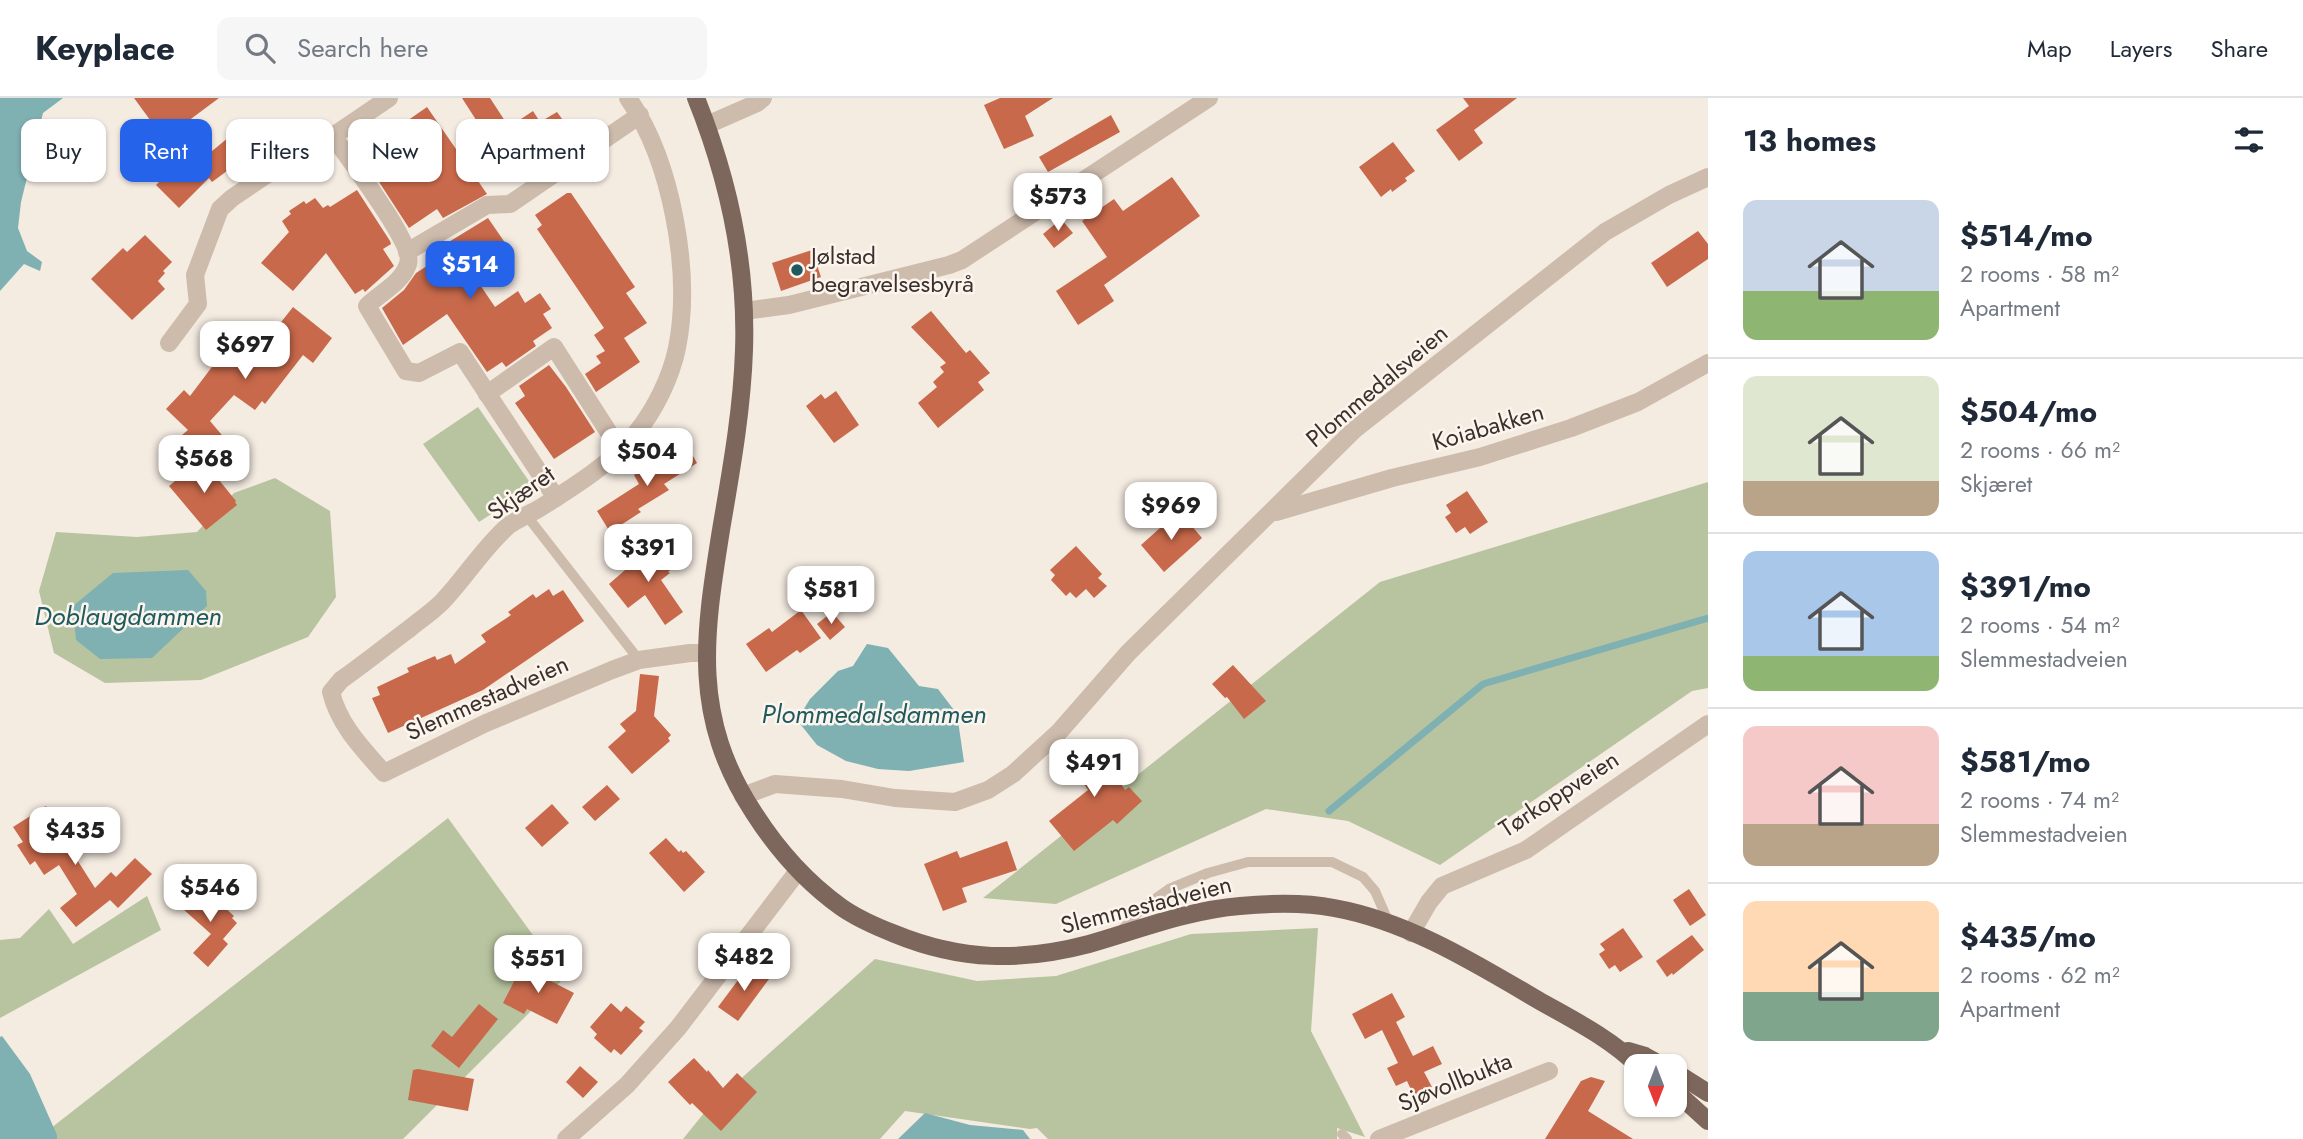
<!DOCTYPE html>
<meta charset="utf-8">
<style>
:root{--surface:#fff;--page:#f6f6f7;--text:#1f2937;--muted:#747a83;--line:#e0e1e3;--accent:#2563eb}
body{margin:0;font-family:Jost,sans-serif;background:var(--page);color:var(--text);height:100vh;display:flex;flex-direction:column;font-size:26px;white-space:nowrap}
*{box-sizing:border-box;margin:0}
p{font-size:23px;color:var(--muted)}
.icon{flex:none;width:38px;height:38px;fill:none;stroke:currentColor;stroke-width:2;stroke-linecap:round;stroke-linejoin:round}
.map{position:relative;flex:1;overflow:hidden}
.drawer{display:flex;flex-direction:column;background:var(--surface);width:595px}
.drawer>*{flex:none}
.top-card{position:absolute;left:21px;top:21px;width:665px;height:63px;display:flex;gap:14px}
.needle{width:46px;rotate:180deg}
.controls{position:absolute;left:1624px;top:956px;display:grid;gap:14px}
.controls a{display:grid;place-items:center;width:63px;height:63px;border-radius:14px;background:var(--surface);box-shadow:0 2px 5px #0004;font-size:35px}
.price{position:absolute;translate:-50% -60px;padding:0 16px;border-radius:14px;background:#fff;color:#222;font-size:23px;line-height:46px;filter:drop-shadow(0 2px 4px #0008)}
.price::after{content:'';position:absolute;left:50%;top:42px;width:21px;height:16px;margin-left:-10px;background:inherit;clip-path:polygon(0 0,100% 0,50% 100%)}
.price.on{background:var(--accent);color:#fff}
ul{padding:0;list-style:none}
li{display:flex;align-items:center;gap:21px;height:175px;padding:0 35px}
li+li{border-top:2px solid var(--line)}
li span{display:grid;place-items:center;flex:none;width:196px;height:140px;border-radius:14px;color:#555}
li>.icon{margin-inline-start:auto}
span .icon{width:84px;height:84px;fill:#fffc;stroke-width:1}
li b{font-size:30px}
h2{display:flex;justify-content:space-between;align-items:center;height:84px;padding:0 35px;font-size:30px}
.pill{padding:0 24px;border-radius:14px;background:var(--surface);box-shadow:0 2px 5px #0004;font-size:24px;line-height:63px}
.pill.on{background:var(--accent);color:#fff}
header{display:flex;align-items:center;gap:42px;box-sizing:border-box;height:98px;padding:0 35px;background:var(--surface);border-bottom:2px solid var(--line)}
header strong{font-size:33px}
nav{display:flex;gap:38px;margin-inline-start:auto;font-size:24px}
.search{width:490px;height:63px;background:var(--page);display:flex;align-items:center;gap:18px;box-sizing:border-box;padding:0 24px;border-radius:14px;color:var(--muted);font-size:26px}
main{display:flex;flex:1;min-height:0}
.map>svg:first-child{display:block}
.green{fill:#b8c4a0}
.water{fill:#7fb0b2}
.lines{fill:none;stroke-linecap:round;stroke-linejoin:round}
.stream{stroke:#7fb0b2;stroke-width:7}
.building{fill:#c8694b}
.service{stroke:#cdbbac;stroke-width:10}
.minor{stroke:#cdbbac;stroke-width:18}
.primary{stroke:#7d675c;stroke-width:18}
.poi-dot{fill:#1f5a5e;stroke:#fbf5ee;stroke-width:2.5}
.labels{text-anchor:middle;stroke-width:5;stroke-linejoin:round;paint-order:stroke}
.poi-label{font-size:24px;fill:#3b302b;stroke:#fbf5ee;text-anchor:start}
.street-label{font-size:24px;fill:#3b302b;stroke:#fbf5ee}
.water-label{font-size:26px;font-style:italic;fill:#1f5a5e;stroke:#fbf5ee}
</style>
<header>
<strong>Keyplace</strong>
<div class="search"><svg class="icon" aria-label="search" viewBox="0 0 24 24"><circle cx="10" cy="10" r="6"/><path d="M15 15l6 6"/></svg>Search here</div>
<nav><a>Map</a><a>Layers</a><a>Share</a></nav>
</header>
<main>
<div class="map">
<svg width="1708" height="1041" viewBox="0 0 1708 1041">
<rect width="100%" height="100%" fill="#f4ebe1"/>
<g class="green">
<polygon points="478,309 533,389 479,424 423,346"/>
<polygon points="275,380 330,413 336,499 308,539 201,582 105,585 54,555 39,493 56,434 137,439 197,434 234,395"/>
<polygon points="1708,384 1708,590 1692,593 1440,767 1348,723 1266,711 1056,806 983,800 1380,484"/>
<polygon points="448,720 564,880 403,1041 37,1041"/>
<polygon points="147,798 161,832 0,920 0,842 20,840 49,811 73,846"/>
<polygon points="1318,830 1311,933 1365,1039 1337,1030 1337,1041 1048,1041 1037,1030 1030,1031 905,1013 880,1041 683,1041 708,1010 875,861 977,883 1056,878 1191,836"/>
</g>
<g class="water">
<polygon points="0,0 63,0 43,15 21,104 18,130 27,153 42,164 40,173 24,166 0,193"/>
<polygon points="188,472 206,493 207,508 152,560 100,561 76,542 73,508 113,475"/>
<polygon points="867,546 888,550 919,588 938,591 957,616 964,664 909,673 878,671 846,663 817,647 797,622 810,601 838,573 853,568"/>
<polygon points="2,938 30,976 57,1037 57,1041 0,1041 0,939"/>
<polygon points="925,1015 970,1027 1023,1032 1030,1041 898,1041"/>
</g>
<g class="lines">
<polyline class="stream" points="1329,713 1483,586 1708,520"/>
</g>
<g class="building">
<polygon points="134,0 219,0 164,41"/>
<polygon points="462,0 490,0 509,29 533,13 540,24 557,14 568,29 560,34 569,48 516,84"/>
<polygon points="1000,0 1053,0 1025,18 1034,38 1004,51 984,7"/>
<polygon points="1463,0 1517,0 1474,32 1483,45 1459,63 1436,32 1469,8"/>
<polygon points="427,9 487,96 443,120 437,111 409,130 368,67 403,45 394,32"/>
<polygon points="1111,17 1120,34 1048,74 1039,59"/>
<polygon points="229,39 246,59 212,84 209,80 179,110 156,87 174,69 182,78"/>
<polygon points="1393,44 1415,73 1405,80 1407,83 1392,94 1391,91 1381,99 1359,69"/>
<polygon points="1172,79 1200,118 1104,187 1114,203 1078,227 1056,193 1107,159 1082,123 1114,101 1123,113"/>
<polygon points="357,92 390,143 391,146 383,151 394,168 365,194 363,191 355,196 326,155 293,193 261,165 289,134 282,123 291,116 289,113 304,103 306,106 315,100 323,110 328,107 330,109"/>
<polygon points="567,95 571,95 635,189 626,195 647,225 624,240 640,264 596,294 585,276 601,265 596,258 605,253 594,237 604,230 537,131 542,127 535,117"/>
<polygon points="488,120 510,152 474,178 495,209 518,193 525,205 540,195 551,211 543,216 552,230 533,243 536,248 506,269 502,264 487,274 447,216 403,247 382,210 404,192 416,175 444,157 439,150"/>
<polygon points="1061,121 1073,135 1054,150 1043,136"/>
<polygon points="1698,133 1708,146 1708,161 1667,189 1651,165"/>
<polygon points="145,137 172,164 163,173 165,175 158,183 165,191 132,222 91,181 123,150 127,154"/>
<polygon points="812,152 821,179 781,193 772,165"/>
<polygon points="293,209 332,240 313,265 303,257 265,306 262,303 255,312 234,297 210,323 232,349 208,368 182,337 188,332 166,311 184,292 190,298 224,253 227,255 237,242 256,256"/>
<polygon points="931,213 966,255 970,252 990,275 978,284 984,292 938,330 918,305 937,289 933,284 944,274 940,269 946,265 911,229"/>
<polygon points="549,267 566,289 595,334 554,361 515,305 525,298 519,288"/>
<polygon points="836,293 859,327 834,345 806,308 821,296 825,301"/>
<polygon points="686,346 697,365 664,386 669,392 638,411 641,414 610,434 597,413 639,386 634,377"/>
<polygon points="202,361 236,403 235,404 237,407 206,432 169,388"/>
<polygon points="1467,393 1488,424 1470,436 1465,429 1456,435 1445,419 1451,415 1446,407"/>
<polygon points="1179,413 1202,440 1164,474 1141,447"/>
<polygon points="653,444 673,469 668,474 670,475 661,482 683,514 665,527 645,497 628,510 609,486 640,459 638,456"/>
<polygon points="1076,448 1102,476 1098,480 1107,488 1094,500 1086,491 1076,500 1070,494 1066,498 1051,482 1055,477 1050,472"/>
<polygon points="549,491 553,498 563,492 584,523 483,592 388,635 372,600 380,597 377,589 409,574 407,570 435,558 437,562 451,556 455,566 486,544 481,537 511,517 508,514 533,496 536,500"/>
<polygon points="801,512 821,540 800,555 797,552 766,574 746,546 769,530 772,534"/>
<polygon points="832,514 845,529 830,542 817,526"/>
<polygon points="1233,567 1266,603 1244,621 1227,599 1225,600 1212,586"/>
<polygon points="640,576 659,578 654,618 671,637 668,640 670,643 632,676 608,649 626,633 620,626 636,613"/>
<polygon points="1094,644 1125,692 1129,689 1142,703 1117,726 1113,722 1074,753 1049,723 1088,692 1067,661"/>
<polygon points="607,687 620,701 595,723 582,709"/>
<polygon points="552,706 569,725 542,749 525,730"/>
<polygon points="46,708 56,725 60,723 70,738 67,740 77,756 74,757 95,790 111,774 116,779 135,760 152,776 118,810 110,802 76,829 60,810 77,796 59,767 44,777 35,763 30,767 17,747 23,744 13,729"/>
<polygon points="666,740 679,754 681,752 683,755 686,753 705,774 684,794 649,755"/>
<polygon points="1007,743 1017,772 962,790 967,804 943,813 924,766 957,753 960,760"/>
<polygon points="201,788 234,818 232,820 237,825 223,841 228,846 208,869 193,855 211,836 183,811"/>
<polygon points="1689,791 1706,817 1690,828 1673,802"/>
<polygon points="1623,830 1643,859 1620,874 1615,867 1609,871 1599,856 1605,852 1600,846"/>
<polygon points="1692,837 1704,852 1673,877 1672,875 1667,879 1656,863"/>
<polygon points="524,864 545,875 543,879 574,895 557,926 527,911 524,916 503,905"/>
<polygon points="750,866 769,881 738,923 718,909"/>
<polygon points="1392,895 1405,919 1396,924 1413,958 1433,948 1442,966 1424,974 1432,989 1414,998 1407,983 1396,988 1387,970 1398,965 1382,932 1365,941 1352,916"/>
<polygon points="611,905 621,914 626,908 645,924 639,930 643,933 621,957 614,951 611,955 594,940 597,936 590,929"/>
<polygon points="479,906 498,921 459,970 431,948 443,932 452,939"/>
<polygon points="694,960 707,974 708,972 723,990 737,975 757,994 721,1033 692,1005 690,1007 668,984"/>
<polygon points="580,968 598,984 583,1000 566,984"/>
<polygon points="418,971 474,981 468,1013 408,1002 413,972"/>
<polygon points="1591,979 1605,983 1588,1013 1633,1041 1545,1041 1581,983"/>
</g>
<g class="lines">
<g class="service">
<polyline points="527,418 639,562"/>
<polyline points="1120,834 1142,810 1169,791 1208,775 1248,764 1332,764 1363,779 1375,793 1389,825"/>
<polyline points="1342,1036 1347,1041"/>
</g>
<g class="minor">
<path d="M628,0C672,63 692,175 677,250C671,279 655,312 636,335C611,366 573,389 540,410C530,416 517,421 508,428C483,450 465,480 442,504C432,514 420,522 409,531C386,548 364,566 341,582L331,594C339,627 362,650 384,675L486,625L612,572L639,562L690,555H706"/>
<polyline points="707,27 757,5 763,0"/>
<path d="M333,38C347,59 415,146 408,166C402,185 380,195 367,208L406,273L419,275L460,254L556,400"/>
<polyline points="407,154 487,107 510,106 640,17"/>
<polyline points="744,213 789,207 949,167 962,162 1209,0"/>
<polyline points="169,245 198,206 195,177 220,111 232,100 278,69 333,38 389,0"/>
<polyline points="487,296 554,249 620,352"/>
<polyline points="1276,414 1392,380 1480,359 1571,330 1638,304 1708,265"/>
<polyline points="743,698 775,686 842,691 895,700 955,704 988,692 1013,676 1059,634 1128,555 1354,332 1605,134 1669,97 1708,79"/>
<polyline points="1411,835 1429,804 1442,788 1526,752 1708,626"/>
<polyline points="566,1041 627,987 678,930 798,773"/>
<polyline points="1379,1041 1549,973"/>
</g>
<g class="primary">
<path d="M696,0C728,80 747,166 744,252C742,313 731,373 721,432C704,538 691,619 754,715C777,751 806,784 841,809C858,821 877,829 895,836C961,863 1021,864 1089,846C1138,832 1189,812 1240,808C1271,805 1304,804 1334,810C1407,823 1475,865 1538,902C1573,922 1610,940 1638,968"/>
<polyline points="1628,953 1645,958 1663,968"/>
<polyline points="1675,974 1708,995"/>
<polyline points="1675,993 1708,1023"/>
</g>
</g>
<circle class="poi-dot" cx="797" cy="172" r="7"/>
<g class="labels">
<g class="poi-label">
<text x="811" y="166">Jølstad<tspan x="811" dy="28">begravelsesbyrå</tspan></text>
</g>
<g class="street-label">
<text transform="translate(1377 288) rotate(-40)" y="8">Plommedalsveien</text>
<text transform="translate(1488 329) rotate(-16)" y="8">Koiabakken</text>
<text transform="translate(521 395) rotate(-35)" y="8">Skjæret</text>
<text transform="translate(487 600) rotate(-24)" y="8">Slemmestadveien</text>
<text transform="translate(1559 696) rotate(-33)" y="8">Tørkoppveien</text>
<text transform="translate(1146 807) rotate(-14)" y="8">Slemmestadveien</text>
<text transform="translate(1455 984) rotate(-22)" y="8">Sjøvollbukta</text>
</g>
<g class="water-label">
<text x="128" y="527">Doblaugdammen</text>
<text x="874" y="625">Plommedalsdammen</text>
</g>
</g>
</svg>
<div class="controls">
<a><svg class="needle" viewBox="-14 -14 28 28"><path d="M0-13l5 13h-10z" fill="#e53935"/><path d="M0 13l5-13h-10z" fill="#747a83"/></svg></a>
</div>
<b class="price" style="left:1058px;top:135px">$573</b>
<b class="price on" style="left:470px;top:203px">$514</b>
<b class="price" style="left:245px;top:283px">$697</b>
<b class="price" style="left:647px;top:390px">$504</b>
<b class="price" style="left:204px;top:397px">$568</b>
<b class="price" style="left:1171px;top:444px">$969</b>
<b class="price" style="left:648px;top:486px">$391</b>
<b class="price" style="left:831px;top:528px">$581</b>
<b class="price" style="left:1094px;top:701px">$491</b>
<b class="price" style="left:75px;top:769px">$435</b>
<b class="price" style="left:210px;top:826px">$546</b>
<b class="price" style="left:744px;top:895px">$482</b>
<b class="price" style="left:538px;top:897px">$551</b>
<div class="top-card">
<a class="pill">Buy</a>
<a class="pill on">Rent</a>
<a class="pill">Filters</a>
<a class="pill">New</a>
<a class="pill">Apartment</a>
</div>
</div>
<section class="drawer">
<h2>13 homes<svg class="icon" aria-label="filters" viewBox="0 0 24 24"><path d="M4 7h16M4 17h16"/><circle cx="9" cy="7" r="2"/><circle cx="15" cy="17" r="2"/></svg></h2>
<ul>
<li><span style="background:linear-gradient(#c9d6e8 65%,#8fb573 0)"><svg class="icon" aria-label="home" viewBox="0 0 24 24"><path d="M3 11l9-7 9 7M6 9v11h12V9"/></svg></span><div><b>$514/mo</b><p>2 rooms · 58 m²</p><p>Apartment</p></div></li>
<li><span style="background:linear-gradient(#dfe7d0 75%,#b9a48a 0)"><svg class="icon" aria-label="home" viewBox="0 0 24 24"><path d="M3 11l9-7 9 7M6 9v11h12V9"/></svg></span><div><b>$504/mo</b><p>2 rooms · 66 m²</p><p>Skjæret</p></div></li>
<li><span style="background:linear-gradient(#a9c7e8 75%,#8fb573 0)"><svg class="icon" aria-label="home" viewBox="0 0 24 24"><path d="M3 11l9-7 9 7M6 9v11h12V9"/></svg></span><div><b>$391/mo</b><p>2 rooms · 54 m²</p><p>Slemmestadveien</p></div></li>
<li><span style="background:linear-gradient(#f6c9c9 70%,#b9a48a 0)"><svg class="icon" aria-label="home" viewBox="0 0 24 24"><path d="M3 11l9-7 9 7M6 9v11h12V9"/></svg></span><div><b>$581/mo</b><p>2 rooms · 74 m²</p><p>Slemmestadveien</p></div></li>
<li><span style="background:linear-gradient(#ffd9b3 65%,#7fa58c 0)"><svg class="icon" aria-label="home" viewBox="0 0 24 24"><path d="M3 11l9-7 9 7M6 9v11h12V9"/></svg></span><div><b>$435/mo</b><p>2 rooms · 62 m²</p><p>Apartment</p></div></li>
</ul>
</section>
</main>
